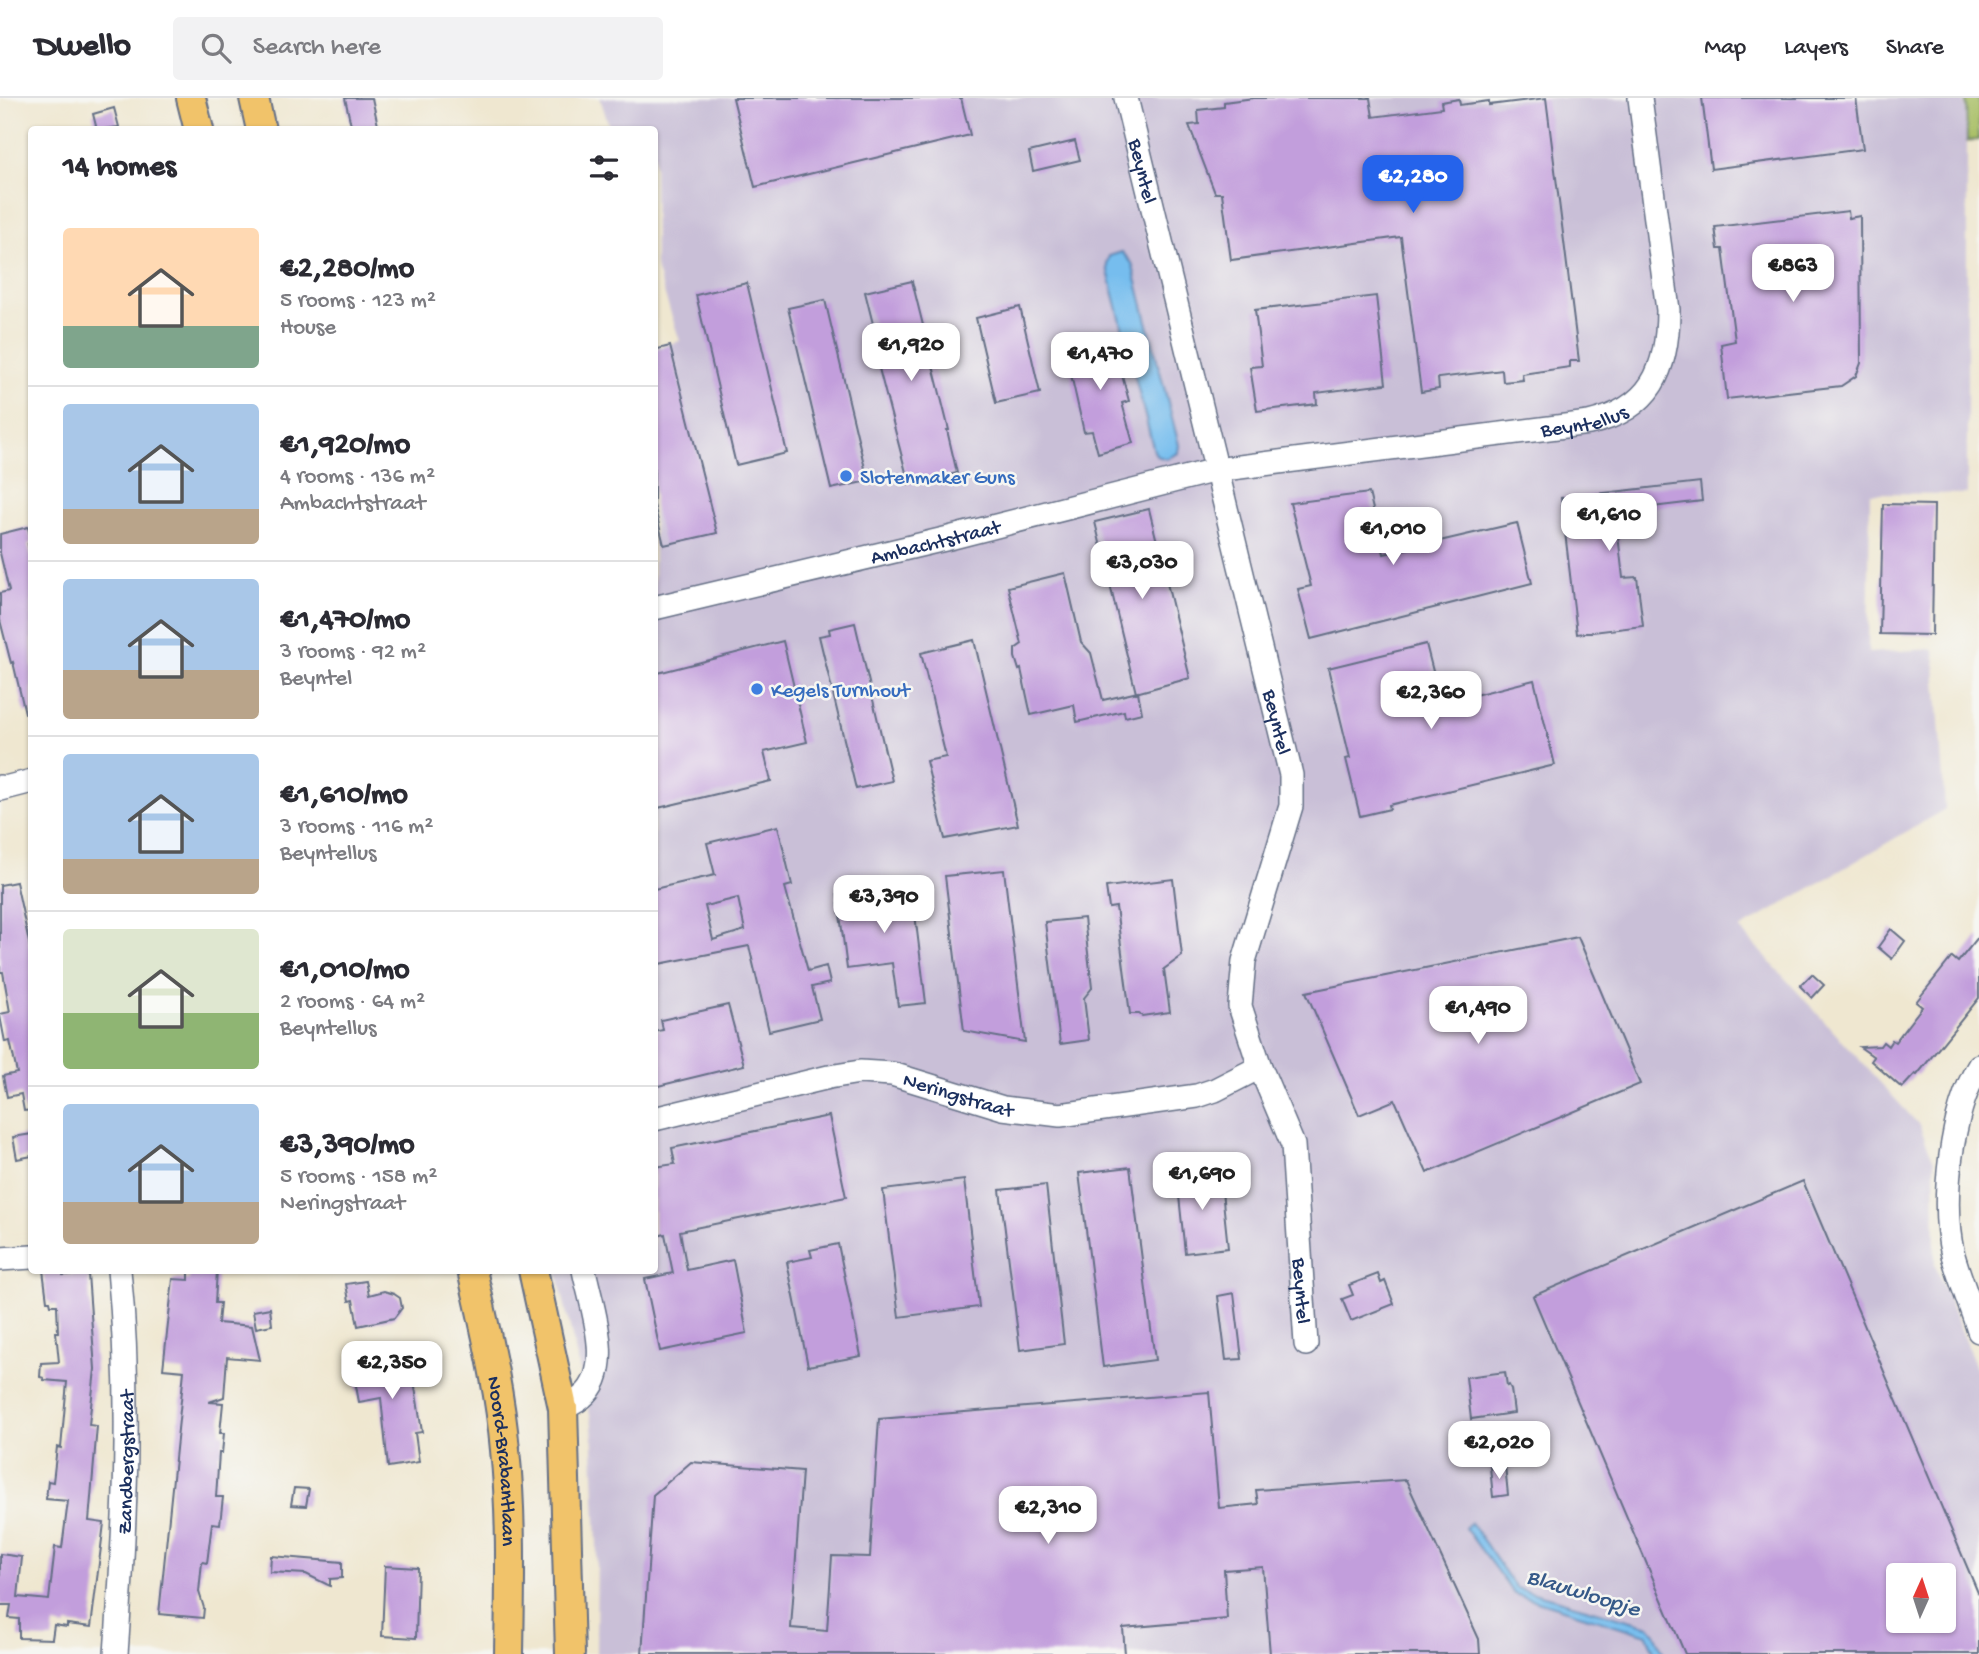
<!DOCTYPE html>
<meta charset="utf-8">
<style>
:root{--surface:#fff;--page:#f2f2f3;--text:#2b2b33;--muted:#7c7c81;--line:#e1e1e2;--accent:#2563eb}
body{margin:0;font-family:"Gochi Hand",sans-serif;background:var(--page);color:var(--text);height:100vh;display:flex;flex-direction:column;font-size:26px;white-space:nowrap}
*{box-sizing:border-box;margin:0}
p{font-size:23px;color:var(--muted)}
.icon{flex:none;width:38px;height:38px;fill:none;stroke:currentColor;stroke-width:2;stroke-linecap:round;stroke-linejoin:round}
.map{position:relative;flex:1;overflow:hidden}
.drawer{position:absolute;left:28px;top:28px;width:630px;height:1148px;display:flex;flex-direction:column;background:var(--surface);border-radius:7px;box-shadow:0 2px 5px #0004}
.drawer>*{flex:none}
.needle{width:46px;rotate:3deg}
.fabs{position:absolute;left:1886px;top:1465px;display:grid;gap:14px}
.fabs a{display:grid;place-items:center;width:70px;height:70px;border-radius:7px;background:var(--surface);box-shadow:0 2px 5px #0004;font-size:35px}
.price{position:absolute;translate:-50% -60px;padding:0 16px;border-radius:14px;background:#fff;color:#222;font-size:23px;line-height:46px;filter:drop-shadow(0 2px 4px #0008)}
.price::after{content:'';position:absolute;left:50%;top:42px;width:21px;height:16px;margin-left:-10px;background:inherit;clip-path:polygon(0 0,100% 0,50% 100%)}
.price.on{background:var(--accent);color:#fff}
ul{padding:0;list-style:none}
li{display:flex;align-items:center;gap:21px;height:175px;padding:0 35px}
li+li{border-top:2px solid var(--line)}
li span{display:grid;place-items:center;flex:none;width:196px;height:140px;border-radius:7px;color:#555}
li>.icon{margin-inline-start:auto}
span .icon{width:84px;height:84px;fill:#fffc;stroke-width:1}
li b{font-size:30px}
h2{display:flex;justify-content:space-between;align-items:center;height:84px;padding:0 35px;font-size:30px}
header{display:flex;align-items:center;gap:42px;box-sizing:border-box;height:98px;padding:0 35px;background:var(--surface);border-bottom:2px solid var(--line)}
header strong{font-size:33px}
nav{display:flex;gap:38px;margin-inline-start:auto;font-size:24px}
.search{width:490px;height:63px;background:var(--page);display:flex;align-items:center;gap:18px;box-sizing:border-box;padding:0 24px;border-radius:7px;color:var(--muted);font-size:26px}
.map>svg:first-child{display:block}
.industrial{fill:#c9bfd7;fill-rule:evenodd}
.green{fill:#a7be63;stroke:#617660;stroke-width:2}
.water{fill:#76bdee;stroke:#4876a6;stroke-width:2}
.building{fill:#c29edc;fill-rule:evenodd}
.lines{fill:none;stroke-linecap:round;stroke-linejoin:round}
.minor-casing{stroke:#656f86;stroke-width:26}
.major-casing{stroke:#656f86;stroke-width:32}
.minor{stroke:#fff;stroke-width:23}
.major{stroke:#f1c36a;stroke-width:28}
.shop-dot{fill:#3f7fe0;stroke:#f6f6f2;stroke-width:2.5}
.labels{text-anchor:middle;stroke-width:5;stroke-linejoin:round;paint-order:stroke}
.street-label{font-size:21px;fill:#1b2f5e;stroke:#f6f6f2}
.shop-label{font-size:21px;fill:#366cbe;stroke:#f6f6f2;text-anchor:start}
.water-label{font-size:23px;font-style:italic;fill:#365a89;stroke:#f6f6f2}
</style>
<header>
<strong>Dwello</strong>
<div class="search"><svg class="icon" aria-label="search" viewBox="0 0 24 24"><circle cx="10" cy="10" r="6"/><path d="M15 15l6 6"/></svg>Search here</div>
<nav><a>Map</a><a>Layers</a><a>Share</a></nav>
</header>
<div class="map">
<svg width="1979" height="1556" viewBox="0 0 1979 1556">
<rect width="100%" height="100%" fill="#f6f6f2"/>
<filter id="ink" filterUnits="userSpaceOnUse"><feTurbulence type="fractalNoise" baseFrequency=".0143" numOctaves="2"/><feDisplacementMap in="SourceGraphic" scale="14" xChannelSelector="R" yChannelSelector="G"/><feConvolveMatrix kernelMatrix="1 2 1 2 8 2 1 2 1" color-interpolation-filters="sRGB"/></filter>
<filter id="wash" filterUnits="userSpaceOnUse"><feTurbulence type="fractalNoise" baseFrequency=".00686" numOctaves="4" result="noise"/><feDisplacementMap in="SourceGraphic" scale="28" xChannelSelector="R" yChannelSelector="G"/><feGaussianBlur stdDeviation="1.57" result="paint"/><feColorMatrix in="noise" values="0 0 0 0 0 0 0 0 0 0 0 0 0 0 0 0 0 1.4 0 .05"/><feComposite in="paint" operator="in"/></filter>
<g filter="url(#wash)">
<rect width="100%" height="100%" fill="#efe7d0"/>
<path class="industrial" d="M600,0H1964L1967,43V396L1870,395L1868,555L1934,551L1945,711L1740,831L1919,1027L1934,1063L1935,1167L1979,1277V1556H596L597,1447L592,1326L557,1173L654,1172V250L680,243L655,167L654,32L610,31ZM1899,1477H1944V1522H1899Z"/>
<polygon class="green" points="1966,0 1979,0 1979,42 1967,43"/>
<g class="water">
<polygon points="1122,154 1132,165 1179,347 1178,355 1166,361 1157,358 1154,353 1108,173 1107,165 1109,158"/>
<polygon points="1471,1425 1516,1490 1649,1528 1655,1535 1664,1556 1655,1556 1647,1537 1514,1496 1465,1430"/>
</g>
<g id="blocks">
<g class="building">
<polygon points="345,0 372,0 379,32 352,32"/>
<polygon points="733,0 961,0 970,37 755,89"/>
<polygon points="1254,0 1370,0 1373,19 1442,10 1441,4 1459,1 1460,7 1489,3 1489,7 1546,0 1579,263 1570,263 1570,269 1522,276 1523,282 1503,284 1502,272 1438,280 1439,291 1421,294 1401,139 1231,162 1222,95 1215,95 1189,27 1199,26 1198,12 1224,9 1224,4"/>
<polygon points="1702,0 1856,0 1863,51 1711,71"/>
<polygon points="114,10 119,29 97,32 93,16"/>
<polygon points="1075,43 1080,62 1033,73 1029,54"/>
<polygon points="1848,113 1849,120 1860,118 1861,265 1856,278 1841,288 1727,301 1721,246 1735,243 1723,151 1718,151 1715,129"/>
<polygon points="912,183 949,332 947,332 957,375 909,386 875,255 880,254 865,194"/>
<polygon points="747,185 787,355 736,367 696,197"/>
<polygon points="1376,198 1386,286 1316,295 1317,306 1257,313 1250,269 1262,268 1255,212"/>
<polygon points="825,202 868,383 831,391 788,210"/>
<polygon points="1020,209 1040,295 996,305 976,220"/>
<polygon points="1114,237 1119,254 1116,255 1129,303 1122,305 1133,345 1098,355 1092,333 1084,334 1065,250"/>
<polygon points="670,248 717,435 664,447 654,407 654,252"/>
<polygon points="1700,384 1702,403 1635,411 1637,425 1617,428 1623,480 1637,479 1643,528 1577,536 1561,400"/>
<polygon points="1369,395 1384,456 1517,425 1532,485 1311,541 1298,491 1311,488 1290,405"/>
<polygon points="1883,406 1934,407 1932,537 1880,536"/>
<polygon points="1149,411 1190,580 1136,595 1095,424"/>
<polygon points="28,429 32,445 28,446 32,460 32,614 25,615 13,564 11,565 0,522 0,495 9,493 0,455 0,436"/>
<polygon points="1065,475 1081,544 1091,555 1103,602 1138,594 1142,615 1125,619 1124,613 1077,624 1074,607 1031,617 1021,571 1019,572 1015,559 1015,551 1022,546 1008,489"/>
<polygon points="855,525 892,683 856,691 819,538 830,536 829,531"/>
<polygon points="974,542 1018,727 945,741 926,663 946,659 921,555"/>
<polygon points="783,543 807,644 764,654 771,683 658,710 654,695 654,576"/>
<polygon points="1426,546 1438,593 1444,591 1447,604 1534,582 1555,667 1389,707 1390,711 1360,718 1346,661 1350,660 1328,570"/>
<path d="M778,728L792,787L785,789L808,873L826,868L830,885L812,889L820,921L769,933L749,848L654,867V791L715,777L707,745ZM738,800L745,832L713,842L705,808Z"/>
<polygon points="1004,772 1025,944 964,933 945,778"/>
<polygon points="1173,781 1182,858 1164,871 1170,914 1142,918 1139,916 1130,916 1116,809 1109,810 1106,789"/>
<polygon points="16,784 32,858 32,1012 24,1013 21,996 7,999 3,978 17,975 10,943 5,944 0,918 0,916 10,914 3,874 0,874 0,787"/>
<polygon points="911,784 926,905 898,908 892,865 847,871 837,793"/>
<polygon points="1084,820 1092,890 1084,900 1089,942 1060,946 1045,824"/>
<polygon points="1891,831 1905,843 1892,861 1878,849"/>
<polygon points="1979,838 1979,900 1917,977 1915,976 1902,990 1871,963 1874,959 1860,949 1880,948 1883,944 1888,948 1892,942 1895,944 1922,909 1916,904 1952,859 1958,864"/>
<polygon points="1578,839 1640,986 1427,1075 1395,1002 1359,1017 1306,894"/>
<polygon points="1812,876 1824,887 1812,900 1800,888"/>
<polygon points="728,907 744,967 654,989 654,934 663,932 661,922"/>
<polygon points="829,1018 846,1099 680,1133 687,1172 733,1162 747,1235 660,1253 645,1181 673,1175 665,1136 654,1139 654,1069 675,1066 672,1050"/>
<polygon points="32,1036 32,1058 17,1061 13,1039"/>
<polygon points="1130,1069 1155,1262 1103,1269 1079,1075"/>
<polygon points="1220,1074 1228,1150 1185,1155 1177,1079"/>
<polygon points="964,1082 979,1209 899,1219 883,1092"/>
<path d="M1803,1083L1979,1497V1556H1685L1533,1198ZM1899,1477H1944V1522H1899Z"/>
<polygon points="1046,1087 1064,1246 1020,1252 1000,1092"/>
<polygon points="838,1146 861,1258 808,1268 787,1164 812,1159 810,1152"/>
<polygon points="43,1172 63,1172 63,1177 88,1176 95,1271 89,1327 97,1328 89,1423 104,1425 91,1529 67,1526 67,1529 54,1527 52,1541 19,1540 19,1521 9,1520 11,1507 0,1507 0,1456 22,1459 18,1499 49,1502 55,1449 62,1450 68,1403 46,1401 48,1383 53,1384 57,1349 61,1350 67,1284 44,1282 44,1280 40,1279 41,1265 59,1264 56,1234 58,1234 57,1207 51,1207 50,1203 47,1203"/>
<polygon points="189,1172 217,1172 215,1205 220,1205 218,1225 252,1228 260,1262 227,1259 224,1299 209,1304 223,1305 220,1335 224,1335 222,1355 219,1355 216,1399 223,1399 220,1426 212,1425 207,1465 202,1464 199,1494 204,1510 203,1520 159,1516 184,1273 163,1271 173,1181 189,1182"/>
<polygon points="1378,1176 1381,1185 1385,1183 1394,1206 1351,1223 1342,1201 1353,1197 1349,1187"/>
<polygon points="366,1183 369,1197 384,1193 394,1196 400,1200 402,1210 394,1220 358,1228 353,1202 349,1203 346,1186"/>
<polygon points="1234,1195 1242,1261 1226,1262 1218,1198"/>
<polygon points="270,1210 272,1227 256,1230 253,1213"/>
<polygon points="409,1250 422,1334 415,1335 419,1364 388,1369 381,1300 359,1304 351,1261"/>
<polygon points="1505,1274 1507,1288 1509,1287 1511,1291 1514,1315 1471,1321 1466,1279"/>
<polygon points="1209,1294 1219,1410 1258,1406 1256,1392 1406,1382 1479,1541 1480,1556 1270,1556 1263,1469 1224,1472 1227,1521 1123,1530 1125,1556 642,1556 653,1397 691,1364 802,1373 791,1530 827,1533 832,1458 870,1459 879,1321"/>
<polygon points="1505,1367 1508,1397 1493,1399 1490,1369"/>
<polygon points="294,1390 309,1391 306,1408 291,1407"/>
<polygon points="271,1458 342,1464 342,1480 330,1481 330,1488 306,1476 270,1474"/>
<polygon points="385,1468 418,1470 416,1540 382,1538"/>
</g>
</g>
</g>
<g filter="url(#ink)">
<use href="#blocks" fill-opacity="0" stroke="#656f86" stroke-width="2"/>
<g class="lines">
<defs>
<g id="minor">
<path id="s1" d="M1126,0L1291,677V708L1244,863L1240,908L1260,969L1293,1047L1306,1246"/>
<path id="s2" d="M654,510L949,440L1216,372L1589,325C1651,311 1668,272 1668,212L1640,0"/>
<polyline points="0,689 1,691 32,683"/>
<path d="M1979,968C1951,1013 1940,1105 1953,1157C1960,1182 1971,1208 1979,1233"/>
<path id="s3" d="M654,1021L829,979L860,974L892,976L1003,1010L1060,1017L1197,998L1215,992L1260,969"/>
<polyline points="0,1161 32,1159"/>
<path d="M563,1310C569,1307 577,1304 582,1299C616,1272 591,1208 584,1172"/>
<path id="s4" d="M116,1556C125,1428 132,1301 119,1172"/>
</g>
<g id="major">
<polyline points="191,0 199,32"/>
<polyline points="254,0 261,32"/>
<path id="s5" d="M472,1172C485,1231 500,1292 505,1352C512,1419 510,1489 509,1556"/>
<polyline points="533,1172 563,1310 570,1556"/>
</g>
</defs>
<use href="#minor" class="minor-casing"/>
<use href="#major" class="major-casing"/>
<use href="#minor" class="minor"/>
<use href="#major" class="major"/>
</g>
</g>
<g class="shop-dot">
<circle cx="846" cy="378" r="7"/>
<circle cx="757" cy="591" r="7"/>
</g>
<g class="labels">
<g class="street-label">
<text dy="7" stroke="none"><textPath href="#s1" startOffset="75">Beyntel</textPath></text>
<text dy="7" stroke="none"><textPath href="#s2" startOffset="950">Beyntellus</textPath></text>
<text dy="7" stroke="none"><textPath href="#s2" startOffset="289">Ambachtstraat</textPath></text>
<text dy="7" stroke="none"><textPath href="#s1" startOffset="642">Beyntel</textPath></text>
<text dy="7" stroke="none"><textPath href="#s3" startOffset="313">Neringstraat</textPath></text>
<text dy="7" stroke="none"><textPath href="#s1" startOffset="1230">Beyntel</textPath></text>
<text dy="7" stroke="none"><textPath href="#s5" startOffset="194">Noord-Brabantlaan</textPath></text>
<text dy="7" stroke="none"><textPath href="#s4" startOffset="192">Zandbergstraat</textPath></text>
</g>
<g class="shop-label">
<text x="860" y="385">Slotenmaker Guns</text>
<text x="771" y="598">Kegels Turnhout</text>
</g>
<g class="water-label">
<text transform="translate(1584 1493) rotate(17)" y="8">Blauwloopje</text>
</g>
</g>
</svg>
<div class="fabs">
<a><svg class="needle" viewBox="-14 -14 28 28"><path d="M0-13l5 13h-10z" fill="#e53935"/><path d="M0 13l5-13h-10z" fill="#7c7c81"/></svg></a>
</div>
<b class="price on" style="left:1413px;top:117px">€2,280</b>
<b class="price" style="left:1793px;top:206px">€863</b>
<b class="price" style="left:911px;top:285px">€1,920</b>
<b class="price" style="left:1100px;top:294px">€1,470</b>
<b class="price" style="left:1609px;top:455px">€1,610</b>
<b class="price" style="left:1393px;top:469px">€1,010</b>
<b class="price" style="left:1142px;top:503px">€3,030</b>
<b class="price" style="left:1431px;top:633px">€2,360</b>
<b class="price" style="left:884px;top:837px">€3,390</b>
<b class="price" style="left:1478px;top:948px">€1,490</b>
<b class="price" style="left:1202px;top:1114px">€1,690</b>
<b class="price" style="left:392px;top:1303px">€2,350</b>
<b class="price" style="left:1499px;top:1383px">€2,020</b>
<b class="price" style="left:1048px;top:1448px">€2,310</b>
<section class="drawer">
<h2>14 homes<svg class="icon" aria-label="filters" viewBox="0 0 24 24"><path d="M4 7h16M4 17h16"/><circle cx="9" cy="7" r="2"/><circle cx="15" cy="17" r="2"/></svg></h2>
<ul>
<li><span style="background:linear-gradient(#ffd9b3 70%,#7fa58c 0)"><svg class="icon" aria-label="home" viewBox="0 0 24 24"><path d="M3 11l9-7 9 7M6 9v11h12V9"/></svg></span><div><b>€2,280/mo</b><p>5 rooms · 123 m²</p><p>House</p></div></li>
<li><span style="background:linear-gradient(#a9c7e8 75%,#b9a48a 0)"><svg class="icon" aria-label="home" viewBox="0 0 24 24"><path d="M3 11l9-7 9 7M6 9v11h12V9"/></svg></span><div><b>€1,920/mo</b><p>4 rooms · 136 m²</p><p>Ambachtstraat</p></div></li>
<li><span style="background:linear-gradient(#a9c7e8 65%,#b9a48a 0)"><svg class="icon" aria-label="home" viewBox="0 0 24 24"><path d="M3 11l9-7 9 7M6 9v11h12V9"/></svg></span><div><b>€1,470/mo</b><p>3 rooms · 92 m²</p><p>Beyntel</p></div></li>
<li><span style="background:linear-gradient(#a9c7e8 75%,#b9a48a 0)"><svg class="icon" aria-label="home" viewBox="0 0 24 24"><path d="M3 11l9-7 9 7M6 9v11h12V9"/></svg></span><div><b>€1,610/mo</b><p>3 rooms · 116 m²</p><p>Beyntellus</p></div></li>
<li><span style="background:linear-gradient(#dfe7d0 60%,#8fb573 0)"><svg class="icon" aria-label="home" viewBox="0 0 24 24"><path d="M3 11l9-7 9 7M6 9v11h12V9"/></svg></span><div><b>€1,010/mo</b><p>2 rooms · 64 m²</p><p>Beyntellus</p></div></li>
<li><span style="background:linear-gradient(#a9c7e8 70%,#b9a48a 0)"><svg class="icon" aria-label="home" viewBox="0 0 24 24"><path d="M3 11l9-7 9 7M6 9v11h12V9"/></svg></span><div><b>€3,390/mo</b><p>5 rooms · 158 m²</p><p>Neringstraat</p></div></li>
</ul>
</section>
</div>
